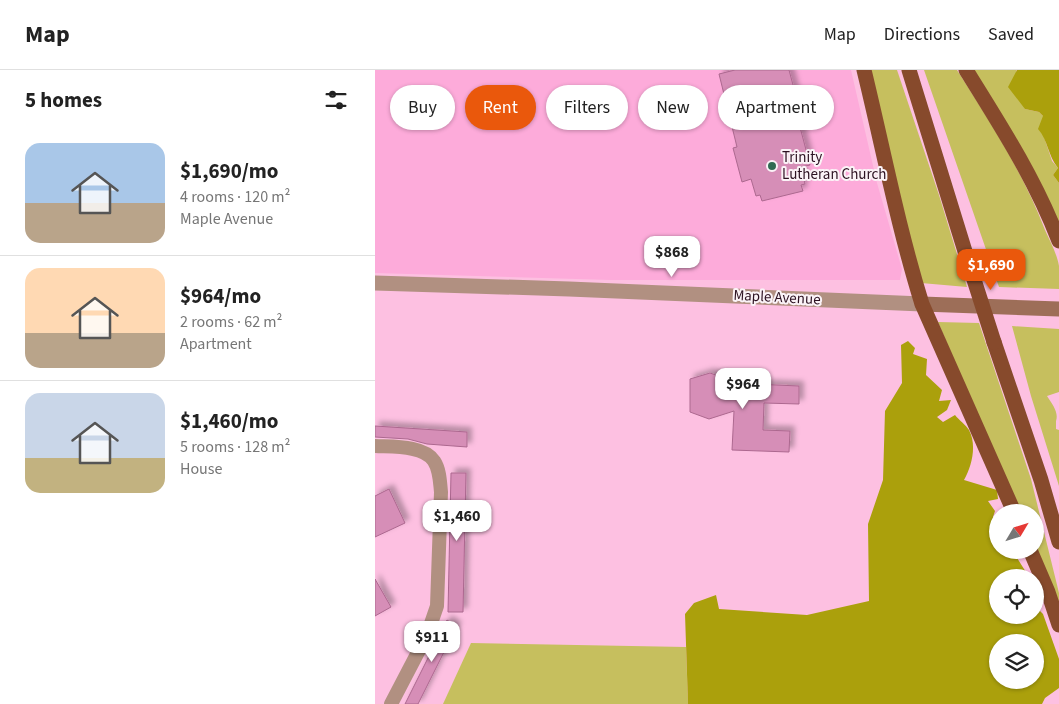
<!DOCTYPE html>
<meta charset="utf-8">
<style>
:root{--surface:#fff;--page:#f2f2f2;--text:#222;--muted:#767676;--line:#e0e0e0;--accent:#ea580c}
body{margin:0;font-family:"Source Sans 3",sans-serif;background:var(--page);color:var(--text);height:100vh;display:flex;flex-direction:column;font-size:19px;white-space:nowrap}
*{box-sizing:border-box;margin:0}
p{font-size:16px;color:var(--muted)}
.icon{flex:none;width:28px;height:28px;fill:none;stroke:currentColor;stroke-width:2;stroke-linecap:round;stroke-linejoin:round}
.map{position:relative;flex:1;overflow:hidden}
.sheet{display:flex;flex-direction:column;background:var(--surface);width:375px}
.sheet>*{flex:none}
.top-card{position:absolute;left:15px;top:15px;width:475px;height:45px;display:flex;gap:10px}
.needle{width:32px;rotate:52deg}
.fabs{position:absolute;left:614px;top:434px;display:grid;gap:10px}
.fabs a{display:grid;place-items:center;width:55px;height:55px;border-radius:50%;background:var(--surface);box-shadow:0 1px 4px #0004;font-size:25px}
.price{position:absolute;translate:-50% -42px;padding:0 11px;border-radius:10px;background:#fff;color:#222;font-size:16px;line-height:32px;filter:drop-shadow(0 1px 2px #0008)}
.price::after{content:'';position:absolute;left:50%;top:30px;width:15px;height:11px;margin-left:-8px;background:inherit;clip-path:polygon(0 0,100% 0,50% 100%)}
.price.current{background:var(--accent);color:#fff}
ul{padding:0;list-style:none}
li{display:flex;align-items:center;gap:15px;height:125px;padding:0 25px}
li+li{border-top:1px solid var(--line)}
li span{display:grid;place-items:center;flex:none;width:140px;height:100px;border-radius:15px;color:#555}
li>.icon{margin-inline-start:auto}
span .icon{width:60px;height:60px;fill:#fffc;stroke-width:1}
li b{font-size:21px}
h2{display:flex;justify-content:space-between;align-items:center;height:60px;padding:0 25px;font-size:21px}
.chip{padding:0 18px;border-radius:22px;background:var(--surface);box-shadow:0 1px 4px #0004;font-size:18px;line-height:45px}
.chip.current{background:var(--accent);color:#fff}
header{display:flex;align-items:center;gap:30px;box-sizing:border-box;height:70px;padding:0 25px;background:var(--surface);border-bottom:1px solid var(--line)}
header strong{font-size:24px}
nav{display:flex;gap:28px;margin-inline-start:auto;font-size:18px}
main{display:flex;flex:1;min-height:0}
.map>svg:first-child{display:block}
.built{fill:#fdabda}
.green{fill:#c6bf5e}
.forest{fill:#aba00c;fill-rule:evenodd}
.building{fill:#d68eb7;stroke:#ac688f;filter:url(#shadow)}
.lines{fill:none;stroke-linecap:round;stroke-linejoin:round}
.minor{stroke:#b19081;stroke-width:14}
.tertiary{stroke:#b19081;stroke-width:15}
.secondary{stroke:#9d6e58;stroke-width:15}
.trunk{stroke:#874a2c;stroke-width:15}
.trunk-bridge{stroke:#874a2c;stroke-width:15}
.poi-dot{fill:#316b53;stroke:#fbf3f7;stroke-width:2}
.labels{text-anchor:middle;stroke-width:4;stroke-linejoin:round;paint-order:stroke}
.poi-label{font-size:15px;fill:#2c1121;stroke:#fbf3f7;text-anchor:start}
.street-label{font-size:15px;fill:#2c1121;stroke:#fbf3f7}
</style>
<header>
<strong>Map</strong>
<nav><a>Map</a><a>Directions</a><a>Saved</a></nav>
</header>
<main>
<section class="sheet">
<h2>5 homes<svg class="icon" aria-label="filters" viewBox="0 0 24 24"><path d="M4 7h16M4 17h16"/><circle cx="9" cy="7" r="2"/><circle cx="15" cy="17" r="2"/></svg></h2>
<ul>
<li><span style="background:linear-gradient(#a9c7e8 60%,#b9a48a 0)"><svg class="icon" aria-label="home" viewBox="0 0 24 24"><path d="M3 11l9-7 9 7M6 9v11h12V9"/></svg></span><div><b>$1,690/mo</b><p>4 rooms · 120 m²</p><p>Maple Avenue</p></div></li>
<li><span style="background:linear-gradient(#ffd9b3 65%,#b9a48a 0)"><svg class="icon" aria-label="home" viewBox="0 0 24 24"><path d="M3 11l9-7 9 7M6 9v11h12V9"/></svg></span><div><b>$964/mo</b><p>2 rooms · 62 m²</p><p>Apartment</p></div></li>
<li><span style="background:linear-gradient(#c9d6e8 65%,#c2b280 0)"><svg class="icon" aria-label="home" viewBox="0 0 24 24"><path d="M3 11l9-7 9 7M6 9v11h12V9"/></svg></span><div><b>$1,460/mo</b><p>5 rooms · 128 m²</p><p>House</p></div></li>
</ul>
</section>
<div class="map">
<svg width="684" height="634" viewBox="0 0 684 634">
<defs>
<filter id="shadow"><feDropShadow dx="4.5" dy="-4.5" stdDeviation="2.5" flood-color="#0004"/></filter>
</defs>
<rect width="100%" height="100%" fill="#fdc0e1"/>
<polygon class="built" points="0,0 476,0 502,113 527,199 525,210 236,210 0,203"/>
<g class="green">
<polygon points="493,0 522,0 564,125 592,217 546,213"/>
<path d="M549,0H582C615,52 648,102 670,160C675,171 682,184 684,196C684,203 684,211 684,219L624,217Z"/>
<polygon points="598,0 642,0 641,1 650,39 664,42 668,46 668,64 677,91 683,98 678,105 684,113 684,158"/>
<polygon points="563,252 604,253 656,409 684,523 684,540 660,480 660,442 643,442"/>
<path d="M637,256L684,259V322L672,326C677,334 684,342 681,351V359L684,360V416L656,326Z"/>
<polygon points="96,573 311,577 313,634 68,634"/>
</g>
<g class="forest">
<path d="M642,0H684V113L678,105L683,98C673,86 673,70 663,59L668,46L664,42L650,39L633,17Z"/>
<path d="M533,271L540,278L538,284L552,289L551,305L567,320L564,331L576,330L572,340L562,347L568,352L580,345C584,350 591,355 594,360C602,375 597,396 589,410L622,420L623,429L613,431L620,441L618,447H622V480H637L654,507L622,508V545H660V536L668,544L684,589V618L670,628L667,634H313L310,544L319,533L341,525L344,539L432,545L494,531L493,454L508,410L510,341L527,313L526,275ZM622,572H660V610H622Z"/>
</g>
<g class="building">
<polygon points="360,0 414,0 425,41 421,42 435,95 426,97 430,114 426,115 428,121 387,131 385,125 381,126 376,109 367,112 358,78 362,77 344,4"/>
<polygon points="335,303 355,310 356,313 424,316 424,334 389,333 388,360 415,361 414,382 357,380 359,341 334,349 315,342 315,309"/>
<polygon points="0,356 92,362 92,377 52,374 33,369 0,367"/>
<polygon points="76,403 91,403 88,542 73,542"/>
<polygon points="14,419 30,453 0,467 0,426"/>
<polygon points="0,509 16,537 0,546"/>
<polygon points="72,550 82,556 43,634 30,634"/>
</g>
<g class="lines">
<path class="minor" d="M0,376C17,377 49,375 59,391C65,400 65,413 66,422L62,536L52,565L16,634"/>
<polyline class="tertiary" points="0,213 194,219 547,234"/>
<polyline class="secondary" points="547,234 684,239"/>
<g class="trunk">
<path d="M489,0C508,78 523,157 547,234L639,442"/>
<polyline points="534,0 593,191"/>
<path d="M591,0C626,56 660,109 684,171"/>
<polyline points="619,272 666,410 684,472"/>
<polyline points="655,480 673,522 684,555"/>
</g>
<polyline class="trunk-bridge" points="593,191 619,272"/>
</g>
<circle class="poi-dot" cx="397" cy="96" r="5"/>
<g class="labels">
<g class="poi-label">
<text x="407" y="92">Trinity<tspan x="407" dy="17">Lutheran Church</tspan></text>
</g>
<g class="street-label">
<text transform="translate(402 227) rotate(3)" y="5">Maple Avenue</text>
</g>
</g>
</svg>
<div class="fabs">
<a><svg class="needle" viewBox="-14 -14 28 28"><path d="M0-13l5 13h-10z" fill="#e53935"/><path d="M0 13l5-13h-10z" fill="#767676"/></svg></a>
<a><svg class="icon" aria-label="locate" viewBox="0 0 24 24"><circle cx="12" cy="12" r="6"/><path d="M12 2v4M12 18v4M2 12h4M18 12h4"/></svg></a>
<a><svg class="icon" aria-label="layers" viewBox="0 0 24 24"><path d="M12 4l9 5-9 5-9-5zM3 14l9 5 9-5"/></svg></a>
</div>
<b class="price" style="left:297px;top:208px">$868</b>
<b class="price current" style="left:616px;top:221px">$1,690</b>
<b class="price" style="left:368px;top:340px">$964</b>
<b class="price" style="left:82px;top:472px">$1,460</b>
<b class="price" style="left:57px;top:593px">$911</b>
<div class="top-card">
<a class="chip">Buy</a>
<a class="chip current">Rent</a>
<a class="chip">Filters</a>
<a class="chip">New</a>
<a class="chip">Apartment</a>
</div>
</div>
</main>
